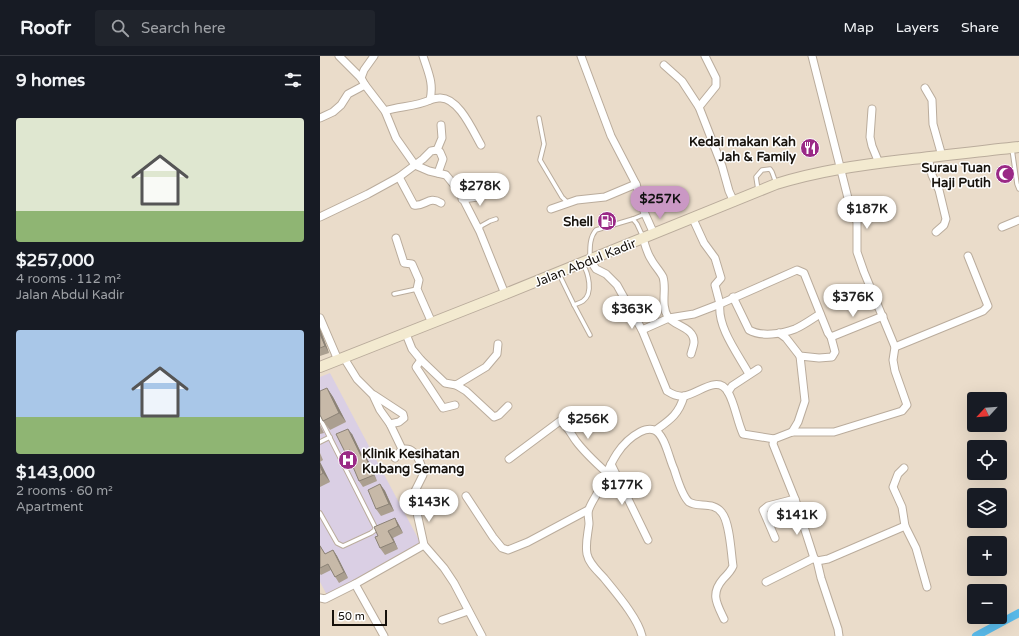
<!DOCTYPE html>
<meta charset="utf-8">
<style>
:root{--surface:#171b24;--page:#20242c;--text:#f1f3f6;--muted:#9ea1a6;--line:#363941;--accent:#ca98c4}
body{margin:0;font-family:"Varela Round",sans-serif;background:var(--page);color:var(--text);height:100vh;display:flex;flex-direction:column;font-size:15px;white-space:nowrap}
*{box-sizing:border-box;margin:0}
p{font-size:13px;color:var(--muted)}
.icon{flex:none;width:22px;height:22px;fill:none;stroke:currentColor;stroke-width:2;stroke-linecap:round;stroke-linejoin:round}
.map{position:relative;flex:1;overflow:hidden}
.side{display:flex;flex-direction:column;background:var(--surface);width:320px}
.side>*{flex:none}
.needle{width:26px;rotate:244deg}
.buttons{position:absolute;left:647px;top:336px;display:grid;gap:8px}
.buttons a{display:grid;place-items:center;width:40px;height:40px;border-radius:4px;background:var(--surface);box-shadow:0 4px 16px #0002;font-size:20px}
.scale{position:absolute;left:12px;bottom:10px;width:55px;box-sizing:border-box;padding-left:4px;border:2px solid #16110b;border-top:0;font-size:11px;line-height:14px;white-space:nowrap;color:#16110b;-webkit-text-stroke:3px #fff;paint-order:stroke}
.price{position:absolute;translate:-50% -34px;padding:0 9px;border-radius:14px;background:#fff;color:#222;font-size:13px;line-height:26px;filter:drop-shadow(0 1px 2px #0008)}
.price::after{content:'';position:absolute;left:50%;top:24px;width:12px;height:9px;margin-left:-6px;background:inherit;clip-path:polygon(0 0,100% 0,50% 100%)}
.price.selected{background:var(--accent);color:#111}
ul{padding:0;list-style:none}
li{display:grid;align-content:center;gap:8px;height:212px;padding:0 16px}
li span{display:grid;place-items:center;height:124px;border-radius:4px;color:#555}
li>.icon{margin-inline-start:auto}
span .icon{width:72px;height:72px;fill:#fffc;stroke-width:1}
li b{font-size:17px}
h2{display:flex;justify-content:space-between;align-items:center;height:48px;padding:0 16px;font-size:17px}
header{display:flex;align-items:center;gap:24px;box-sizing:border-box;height:56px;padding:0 20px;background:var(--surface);border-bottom:1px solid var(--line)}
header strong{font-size:19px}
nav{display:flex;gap:22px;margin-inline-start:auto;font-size:14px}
.search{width:280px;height:36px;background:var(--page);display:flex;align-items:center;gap:10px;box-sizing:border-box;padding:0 14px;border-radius:4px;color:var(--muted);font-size:15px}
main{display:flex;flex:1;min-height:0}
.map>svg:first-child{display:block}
.medical{fill:#dacfe4}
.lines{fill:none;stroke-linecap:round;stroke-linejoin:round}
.canal{stroke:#59baea;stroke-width:8}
.lane-casing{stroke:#baac9c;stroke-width:5.5}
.street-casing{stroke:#baac9c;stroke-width:9}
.secondary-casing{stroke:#baac9c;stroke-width:12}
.lane{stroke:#fff;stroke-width:3.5}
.street{stroke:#fff;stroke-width:7}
.secondary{stroke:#f3ead0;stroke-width:10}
.wall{fill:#ab9f90}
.shaded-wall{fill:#8b8276}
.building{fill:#c7b9a8;stroke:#8b8276}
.labels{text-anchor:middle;stroke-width:3;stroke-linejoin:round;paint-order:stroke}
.poi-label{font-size:13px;font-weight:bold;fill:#16110b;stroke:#fff;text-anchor:end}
.street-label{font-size:13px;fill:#16110b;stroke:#fff}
</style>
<header>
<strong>Roofr</strong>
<div class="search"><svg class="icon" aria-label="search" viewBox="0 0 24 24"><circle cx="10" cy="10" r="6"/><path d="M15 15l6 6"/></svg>Search here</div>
<nav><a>Map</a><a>Layers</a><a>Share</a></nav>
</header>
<main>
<section class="side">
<h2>9 homes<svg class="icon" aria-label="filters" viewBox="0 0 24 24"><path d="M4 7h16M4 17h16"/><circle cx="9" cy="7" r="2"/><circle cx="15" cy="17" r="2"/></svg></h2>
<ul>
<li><span style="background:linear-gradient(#dfe7d0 75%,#8fb573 0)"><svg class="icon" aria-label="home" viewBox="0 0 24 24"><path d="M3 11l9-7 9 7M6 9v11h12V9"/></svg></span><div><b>$257,000</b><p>4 rooms · 112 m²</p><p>Jalan Abdul Kadir</p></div></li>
<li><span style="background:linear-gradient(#a9c7e8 70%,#8fb573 0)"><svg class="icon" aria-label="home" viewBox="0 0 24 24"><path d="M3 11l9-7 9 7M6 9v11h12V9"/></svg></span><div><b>$143,000</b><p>2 rooms · 60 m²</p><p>Apartment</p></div></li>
</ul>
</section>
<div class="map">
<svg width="699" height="580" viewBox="0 0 699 580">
<rect width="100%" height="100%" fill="#eadcca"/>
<polygon class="medical" points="10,317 100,486 77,504 7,539 0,526 0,321"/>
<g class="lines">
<polyline class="canal" points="656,580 699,557"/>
<defs>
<g id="lane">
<polyline points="219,62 224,88 220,104 242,141 248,147"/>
<polyline points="692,93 697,128 699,133"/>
<polyline points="438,134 436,121 442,114 450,113 452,116 456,127"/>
<polyline points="313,163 325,158"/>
<polyline points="160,175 161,170 170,165 176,163"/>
<path d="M270,203C270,193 269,182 276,174L313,163L317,168L323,181"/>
<polyline points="239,218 254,249 270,279"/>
<polyline points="74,238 97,233"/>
<path d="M254,249C256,248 260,247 263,245C274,237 268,217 263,208"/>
<polyline points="0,362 55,471 55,474 51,477 23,490 17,487 0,457"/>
<polyline points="0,386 10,381"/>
</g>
<g id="street">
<polyline points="19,0 41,22 45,29 65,55 76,82 95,109 109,115 126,119 139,135 160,176 185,238"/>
<polyline points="261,0 291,80 316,128 325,158 334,178"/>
<polyline points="344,9 362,25 379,51 402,110 409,135 414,146"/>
<polyline points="41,22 44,14 54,0"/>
<polyline points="605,32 612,44 613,68 622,100"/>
<path d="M110,44C113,43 116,42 119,42C138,40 153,75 161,89"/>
<polyline points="379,51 396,30 396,22 385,0"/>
<polyline points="552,53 550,81 552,90 559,107"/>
<path d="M65,55C79,50 95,51 110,44C114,27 108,16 103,0"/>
<polyline points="0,62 13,56 21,49 28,38 45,29"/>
<polyline points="117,94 122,82 121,69"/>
<polyline points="117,94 120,96 123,103 118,117"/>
<polyline points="608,101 612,119 619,134 626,163 624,169 616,176"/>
<path d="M79,121L94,149C105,151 109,139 121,147"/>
<polyline points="142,143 158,141 166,133"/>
<polyline points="231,153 257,144 285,141 316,128"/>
<polyline points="0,161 48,138 79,121 103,103 111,95 117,94"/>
<polyline points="682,171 699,164"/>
<polyline points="76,182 84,207 92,208 99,224 97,233 112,267"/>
<path d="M323,182C325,189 327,197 331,203C334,209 340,215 343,221C347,234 340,248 348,261C354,270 374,271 374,286C374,289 372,294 371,298"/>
<path d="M270,204L276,213L286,218L297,229L322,274L347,335C352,338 357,341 364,340C378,338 398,318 408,336C415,348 417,365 423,378L454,383L472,376H514L582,355L587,349L575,315L573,304L575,291L544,216L537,196V166L531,154L492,0"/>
<path d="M413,241L429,274C441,281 462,278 475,273C484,269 492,263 500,258"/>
<polyline points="0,262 18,304"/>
<polyline points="322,274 349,262 374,258 400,248 395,229 401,222 395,202 384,187 373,163"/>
<polyline points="86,278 92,293 101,304 125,327 136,329 166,311 177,298 178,288"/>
<polyline points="511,281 563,260"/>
<polyline points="575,291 663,255 668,250 648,200"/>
<polyline points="24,302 37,323 53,339 60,354 70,368 82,393"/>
<polyline points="101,304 96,311 123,352 135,349"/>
<path d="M429,318C418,298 397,271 400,248L477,214L484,217L508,277L511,281L515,296L512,301L499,302L480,300L466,282L459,277"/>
<polyline points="136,329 146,335 174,361 179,359 188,350"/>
<polyline points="408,336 412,330 438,313"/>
<polyline points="54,339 83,358 84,362 79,366 70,368"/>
<path d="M336,374C350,364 359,358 364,340"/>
<polyline points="472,376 478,366 485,345 480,300"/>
<polyline points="454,383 453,388 475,443 494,502 497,505 501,522 518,573 519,580"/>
<path d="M75,402L82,393C86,393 89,392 92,395C98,399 103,412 103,419L92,441L97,457L104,489L124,512L134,527L162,580"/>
<path d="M189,403L240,365C247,369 251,378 256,385C265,397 276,407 287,417"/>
<polyline points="291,408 328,484"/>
<polyline points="584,412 578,418 573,431 582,451 585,470 596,492 607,531"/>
<polyline points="146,440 173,481 182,492 188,494 208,486 268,454"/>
<polyline points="455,482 443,454 448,450 475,443"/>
<polyline points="497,505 508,503 585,470"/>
<polyline points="446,526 494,502"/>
<polyline points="35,528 64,580"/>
<polyline points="0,542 5,543 35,528 104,489"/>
<polyline points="122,564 148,555"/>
<path d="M322,580C318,562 296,537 284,522C278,515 269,508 267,498C265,488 268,478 269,468C269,463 267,457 269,453C271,447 276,440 279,434C289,412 297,388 320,376C324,374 329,372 334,374C345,378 349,403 354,413C357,422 362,440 369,446C378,452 394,445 402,457C410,467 411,497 413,510C411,515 407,519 403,523C390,538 397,548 404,563"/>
</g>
<path id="secondary" d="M0,311L185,238L456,128C498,115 540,109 583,104C622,100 660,95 699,91"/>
</defs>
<use href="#lane" class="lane-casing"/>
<use href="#street" class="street-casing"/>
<use href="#secondary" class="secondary-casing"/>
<use href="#lane" class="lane"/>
<use href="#street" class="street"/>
<use href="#secondary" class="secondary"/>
</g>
<g class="wall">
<polygon points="0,273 9,297 0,300"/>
<polygon points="7,332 13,341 26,366 10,374 3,365"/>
<polygon points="0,369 4,377 0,378"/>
<polygon points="32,378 43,401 45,400 49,406 57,425 43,431 39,425 35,405 32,400 29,401 25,396"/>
<polygon points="0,397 3,404 0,406"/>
<polygon points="0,406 10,426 0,431"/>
<polygon points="60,428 65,435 74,455 61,460 56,453"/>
<polygon points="75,462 79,469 83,477 73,482 78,493 65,499 60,492 58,480"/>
<polygon points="0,489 5,498 13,494 17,500 28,522 19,527 11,514 1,519 0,518"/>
</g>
<g class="shaded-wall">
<polygon points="0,273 9,297 5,290 0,278"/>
<polygon points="7,332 13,341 26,366 19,357"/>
<polygon points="28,373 32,378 46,407 42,402"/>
<polygon points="45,400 49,406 57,425 54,419"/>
<polygon points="0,406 10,426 3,417 0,410"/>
<polygon points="60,428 65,435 74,455 69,448"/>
<polygon points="75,462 79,469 83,477 78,470"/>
<polygon points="68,475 73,482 78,493 74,486"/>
<polygon points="13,494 17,500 28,522 24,516"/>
</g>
<g class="building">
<polygon points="0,278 5,290 0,292"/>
<polygon points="7,332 19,357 3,365 0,359 0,335"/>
<polygon points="28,373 42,402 45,400 54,419 39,425 31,406 35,405 30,394 25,396 16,378"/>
<polygon points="0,410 3,417 0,419"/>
<polygon points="60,428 69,448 56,453 48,434"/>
<polygon points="75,462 78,470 68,475 74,486 60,492 55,481 58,480 54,471"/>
<polygon points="0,490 5,498 13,494 24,516 15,521 8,508 0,512"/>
</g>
<defs>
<symbol id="restaurant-disc" viewBox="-11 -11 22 22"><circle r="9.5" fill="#9a2986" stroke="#fff"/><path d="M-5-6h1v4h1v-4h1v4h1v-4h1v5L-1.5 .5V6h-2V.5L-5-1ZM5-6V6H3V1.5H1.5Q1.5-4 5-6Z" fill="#fff"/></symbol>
<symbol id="mosque-disc" viewBox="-11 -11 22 22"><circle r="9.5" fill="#9a2986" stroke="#fff"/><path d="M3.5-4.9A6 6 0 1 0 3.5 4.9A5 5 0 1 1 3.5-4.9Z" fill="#fff"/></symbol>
<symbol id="fuel-disc" viewBox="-11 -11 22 22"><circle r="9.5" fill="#9a2986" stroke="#fff"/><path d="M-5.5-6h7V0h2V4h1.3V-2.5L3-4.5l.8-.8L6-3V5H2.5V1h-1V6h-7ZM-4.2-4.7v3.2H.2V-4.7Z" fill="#fff"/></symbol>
<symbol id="hospital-disc" viewBox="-11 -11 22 22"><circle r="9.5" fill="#9a2986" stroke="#fff"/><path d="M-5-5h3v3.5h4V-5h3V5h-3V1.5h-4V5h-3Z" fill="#fff"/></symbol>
</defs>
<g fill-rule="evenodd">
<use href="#restaurant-disc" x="479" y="81" width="22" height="22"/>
<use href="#mosque-disc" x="674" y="107" width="22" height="22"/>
<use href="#fuel-disc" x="276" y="154" width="22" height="22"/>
<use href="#hospital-disc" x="17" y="393" width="22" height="22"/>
</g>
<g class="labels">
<g class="poi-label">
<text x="476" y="90">Kedai makan Kah<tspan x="476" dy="15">Jah &amp; Family</tspan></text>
<text x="671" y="116">Surau Tuan<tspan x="671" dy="15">Haji Putih</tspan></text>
<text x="273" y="170">Shell</text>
<text x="42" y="402" text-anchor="start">Klinik Kesihatan<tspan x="42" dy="15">Kubang Semang</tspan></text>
</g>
<g class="street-label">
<text transform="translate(265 206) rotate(-22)" y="5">Jalan Abdul Kadir</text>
</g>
</g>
</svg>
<div class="buttons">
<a><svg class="needle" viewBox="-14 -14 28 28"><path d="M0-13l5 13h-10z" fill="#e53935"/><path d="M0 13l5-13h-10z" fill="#9ea1a6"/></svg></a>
<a><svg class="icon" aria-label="locate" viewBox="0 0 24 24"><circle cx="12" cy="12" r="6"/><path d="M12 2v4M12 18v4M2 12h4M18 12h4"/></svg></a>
<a><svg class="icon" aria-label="layers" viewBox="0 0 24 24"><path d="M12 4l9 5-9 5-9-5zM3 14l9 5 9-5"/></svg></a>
<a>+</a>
<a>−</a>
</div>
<div class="scale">50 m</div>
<b class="price" style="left:160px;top:151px">$278K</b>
<b class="price selected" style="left:340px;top:164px">$257K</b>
<b class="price" style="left:547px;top:174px">$187K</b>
<b class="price" style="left:533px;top:262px">$376K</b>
<b class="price" style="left:312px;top:274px">$363K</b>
<b class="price" style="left:268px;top:384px">$256K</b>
<b class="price" style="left:302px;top:450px">$177K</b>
<b class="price" style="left:109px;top:467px">$143K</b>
<b class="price" style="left:477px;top:480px">$141K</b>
</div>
</main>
